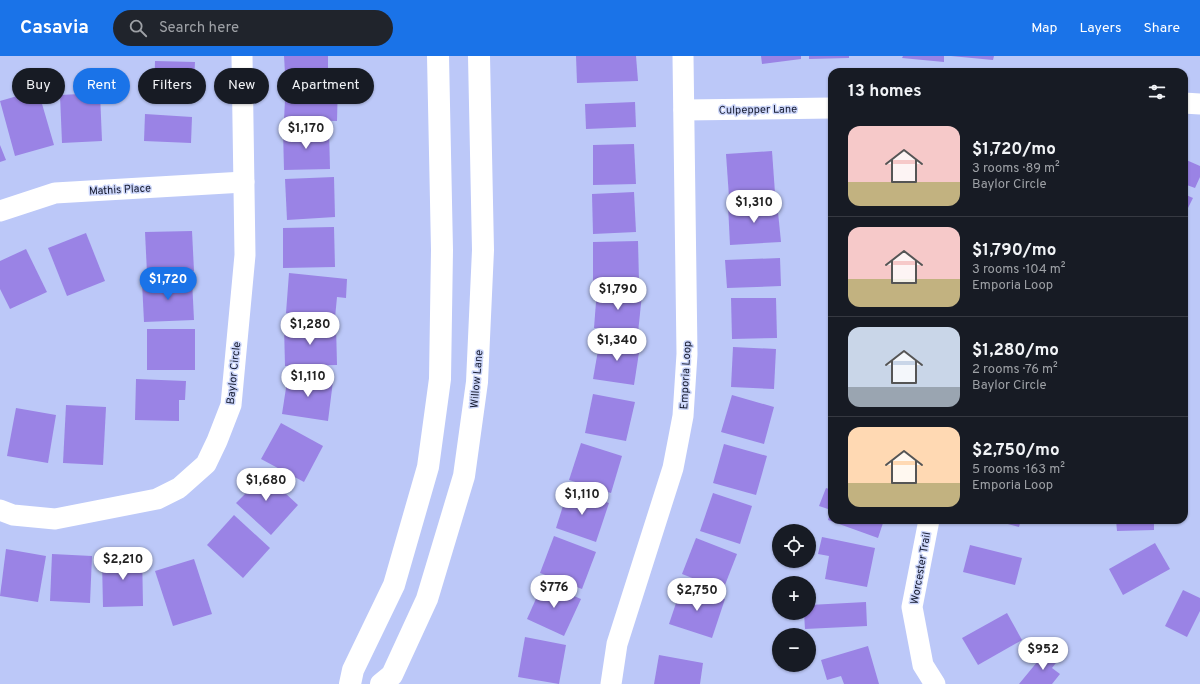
<!DOCTYPE html>
<meta charset="utf-8">
<style>
:root{--surface:#171b24;--page:#20242c;--text:#f1f3f6;--muted:#9ea1a6;--line:#363941;--accent:#1a73e8}
body{margin:0;font-family:Overpass,sans-serif;background:var(--page);color:var(--text);height:100vh;display:flex;flex-direction:column;font-size:15px;white-space:nowrap}
*{box-sizing:border-box;margin:0}
p{font-size:13px;color:var(--muted)}
.icon{flex:none;width:22px;height:22px;fill:none;stroke:currentColor;stroke-width:2;stroke-linecap:round;stroke-linejoin:round}
.map{position:relative;flex:1;overflow:hidden}
.drawer{position:absolute;left:828px;top:12px;width:360px;height:456px;display:flex;flex-direction:column;background:var(--surface);border-radius:12px;box-shadow:0 1px 3px #0004}
.drawer>*{flex:none}
.top-card{position:absolute;left:12px;top:12px;width:380px;height:36px;display:flex;gap:8px}
.tools{position:absolute;left:772px;top:468px;display:grid;gap:8px}
.tools a{display:grid;place-items:center;width:44px;height:44px;border-radius:50%;background:var(--surface);box-shadow:0 1px 3px #0004;font-size:20px}
.price{position:absolute;translate:-50% -34px;padding:0 9px;border-radius:14px;background:#fff;color:#222;font-size:13px;line-height:26px;filter:drop-shadow(0 1px 2px #0008)}
.price::after{content:'';position:absolute;left:50%;top:24px;width:12px;height:9px;margin-left:-6px;background:inherit;clip-path:polygon(0 0,100% 0,50% 100%)}
.price.selected{background:var(--accent);color:#fff}
ul{padding:0;list-style:none}
li{display:flex;align-items:center;gap:12px;height:100px;padding:0 20px}
li+li{border-top:1px solid var(--line)}
li span{display:grid;place-items:center;flex:none;width:112px;height:80px;border-radius:12px;color:#555}
li>.icon{margin-inline-start:auto}
span .icon{width:48px;height:48px;fill:#fffc;stroke-width:1}
li b{font-size:17px}
h2{display:flex;justify-content:space-between;align-items:center;height:48px;padding:0 20px;font-size:17px}
.chip{padding:0 14px;border-radius:18px;background:var(--surface);box-shadow:0 1px 3px #0004;font-size:14px;line-height:36px}
.chip.selected{background:var(--accent);color:#fff}
header{display:flex;align-items:center;gap:24px;box-sizing:border-box;height:56px;padding:0 20px;background:var(--accent);color:#fff}
header strong{font-size:19px}
nav{display:flex;gap:22px;margin-inline-start:auto;font-size:14px}
.search{width:280px;height:36px;background:var(--page);display:flex;align-items:center;gap:10px;box-sizing:border-box;padding:0 14px;border-radius:22px;color:var(--muted);font-size:15px}
.map>svg:first-child{display:block}
.building{fill:#9a83e5}
.lines{fill:none;stroke-linecap:round;stroke-linejoin:round}
.street{stroke:#fff;stroke-width:21}
.secondary{stroke:#fff;stroke-width:22}
.labels{text-anchor:middle;stroke-width:3;stroke-linejoin:round;paint-order:stroke}
.street-label{font-size:11px;fill:#14192e;stroke:#ccd6fa}
</style>
<header>
<strong>Casavia</strong>
<div class="search"><svg class="icon" aria-label="search" viewBox="0 0 24 24"><circle cx="10" cy="10" r="6"/><path d="M15 15l6 6"/></svg>Search here</div>
<nav><a>Map</a><a>Layers</a><a>Share</a></nav>
</header>
<div class="map">
<svg width="1200" height="628" viewBox="0 0 1200 628">
<rect width="100%" height="100%" fill="#bcc8f8"/>
<g class="building">
<polygon points="284,0 328,0 328,16 285,17"/>
<polygon points="576,0 636,0 638,25 577,27"/>
<polygon points="761,0 801,0 801,3 762,8"/>
<polygon points="809,0 849,0 849,2 809,3"/>
<polygon points="903,0 944,0 944,6 902,2"/>
<polygon points="951,0 994,0 993,4"/>
<polygon points="155,5 195,6 193,47 154,45"/>
<polygon points="286,24 338,25 337,65 284,64"/>
<polygon points="38,34 54,89 15,100 0,45"/>
<polygon points="100,37 102,85 62,87 60,39"/>
<polygon points="635,46 636,71 586,73 585,48"/>
<polygon points="145,58 192,61 191,87 144,85"/>
<polygon points="329,73 330,113 284,114 283,74"/>
<polygon points="634,88 636,128 593,129 593,89"/>
<polygon points="0,89 6,104 0,106"/>
<polygon points="772,95 775,137 729,141 726,98"/>
<polygon points="1184,103 1200,110 1200,121 1195,132 1184,128"/>
<polygon points="334,121 335,161 287,164 285,123"/>
<polygon points="634,136 636,176 593,178 592,138"/>
<polygon points="1184,138 1193,142 1184,160"/>
<polygon points="777,146 781,186 730,189 728,149"/>
<polygon points="334,171 335,211 283,212 283,172"/>
<polygon points="192,175 194,215 147,217 145,176"/>
<polygon points="86,177 105,225 67,240 48,192"/>
<polygon points="638,185 639,225 593,226 593,186"/>
<polygon points="26,193 47,236 10,253 0,233 0,205"/>
<polygon points="780,202 781,230 727,232 725,204"/>
<polygon points="289,217 347,223 346,242 337,241 335,262 286,257"/>
<polygon points="192,224 194,264 144,266 142,226"/>
<polygon points="597,233 642,238 638,277 594,272"/>
<polygon points="731,242 776,242 777,282 732,283"/>
<polygon points="336,269 337,309 285,310 284,270"/>
<rect x="147" y="273" width="48" height="41"/>
<polygon points="600,283 640,290 634,329 593,323"/>
<polygon points="733,291 776,293 774,333 731,331"/>
<polygon points="288,319 333,325 328,365 282,358"/>
<polygon points="136,323 186,325 185,344 179,344 179,365 135,364"/>
<polygon points="593,338 635,346 626,385 585,377"/>
<polygon points="732,339 774,351 764,388 721,376"/>
<polygon points="66,349 106,351 103,409 63,407"/>
<polygon points="16,352 56,359 48,407 7,400"/>
<polygon points="281,367 323,390 304,426 261,403"/>
<polygon points="581,387 622,400 611,437 569,424"/>
<polygon points="724,388 767,400 756,439 713,427"/>
<polygon points="258,412 298,449 271,479 236,447 250,433 244,427"/>
<polygon points="826,432 832,434 832,464 884,464 878,482 828,464 831,454 819,450"/>
<polygon points="568,434 609,447 596,486 556,472"/>
<polygon points="713,437 752,450 740,488 700,475"/>
<polygon points="234,459 270,492 243,522 207,489"/>
<polygon points="993,464 1021,464 1019,471"/>
<polygon points="1116,464 1154,464 1154,474 1117,475"/>
<polygon points="554,480 596,496 582,533 540,517"/>
<polygon points="822,481 875,492 867,531 825,523 829,500 818,498"/>
<polygon points="696,482 737,498 723,534 682,518"/>
<polygon points="1155,487 1170,513 1123,539 1109,513"/>
<polygon points="970,489 1022,502 1015,529 963,516"/>
<polygon points="6,493 46,500 38,546 0,540"/>
<polygon points="119,495 142,495 143,550 103,551 102,505 119,504"/>
<polygon points="52,498 92,500 90,547 50,545"/>
<polygon points="194,503 212,558 173,570 155,515"/>
<polygon points="543,527 581,543 564,580 527,563"/>
<polygon points="682,529 725,543 712,582 669,568"/>
<polygon points="1183,534 1200,542 1200,555 1187,581 1165,570"/>
<polygon points="866,546 867,570 805,573 804,557 809,557 809,549"/>
<polygon points="1007,557 1022,584 978,609 962,582"/>
<polygon points="525,581 566,589 559,628 518,621"/>
<polygon points="868,590 879,628 844,628 841,620 827,624 821,604"/>
<polygon points="1047,594 1059,603 1052,612 1060,618 1052,628 1019,628"/>
<polygon points="659,599 703,607 700,628 654,628"/>
</g>
<g class="lines">
<g class="street">
<polyline points="1184,47 1200,48"/>
<polyline points="684,54 832,52"/>
<polyline points="0,155 55,137 244,126"/>
<polyline points="0,454 13,459 55,463 157,443 179,432 206,408 217,385 231,349 245,199 242,0"/>
<polyline points="929,464 912,551 923,609 935,628"/>
<polyline points="611,628 617,588 673,412 683,360 687,298 683,0"/>
</g>
<g class="secondary">
<polyline points="350,628 353,614 394,529 428,411 440,323 442,194 438,0"/>
<polyline points="381,628 392,619 427,543 464,420 477,326 483,194 479,0"/>
</g>
</g>
<g class="labels">
<g class="street-label">
<text transform="translate(758 53) rotate(-1)" y="4">Culpepper Lane</text>
<text transform="translate(120 133) rotate(-3)" y="4">Mathis Place</text>
<text transform="translate(233 317) rotate(-84)" y="4">Baylor Circle</text>
<text transform="translate(685 319) rotate(-87)" y="4">Emporia Loop</text>
<text transform="translate(476 323) rotate(-85)" y="4">Willow Lane</text>
<text transform="translate(920 512) rotate(-80)" y="4">Worcester Trail</text>
</g>
</g>
</svg>
<div class="tools">
<a><svg class="icon" aria-label="locate" viewBox="0 0 24 24"><circle cx="12" cy="12" r="6"/><path d="M12 2v4M12 18v4M2 12h4M18 12h4"/></svg></a>
<a>+</a>
<a>−</a>
</div>
<b class="price" style="left:306px;top:94px">$1,170</b>
<b class="price" style="left:754px;top:168px">$1,310</b>
<b class="price selected" style="left:168px;top:245px">$1,720</b>
<b class="price" style="left:618px;top:255px">$1,790</b>
<b class="price" style="left:310px;top:290px">$1,280</b>
<b class="price" style="left:617px;top:306px">$1,340</b>
<b class="price" style="left:308px;top:342px">$1,110</b>
<b class="price" style="left:266px;top:446px">$1,680</b>
<b class="price" style="left:582px;top:460px">$1,110</b>
<b class="price" style="left:123px;top:525px">$2,210</b>
<b class="price" style="left:554px;top:553px">$776</b>
<b class="price" style="left:697px;top:556px">$2,750</b>
<b class="price" style="left:1043px;top:615px">$952</b>
<div class="top-card">
<a class="chip">Buy</a>
<a class="chip selected">Rent</a>
<a class="chip">Filters</a>
<a class="chip">New</a>
<a class="chip">Apartment</a>
</div>
<section class="drawer">
<h2>13 homes<svg class="icon" aria-label="filters" viewBox="0 0 24 24"><path d="M4 7h16M4 17h16"/><circle cx="9" cy="7" r="2"/><circle cx="15" cy="17" r="2"/></svg></h2>
<ul>
<li><span style="background:linear-gradient(#f6c9c9 70%,#c2b280 0)"><svg class="icon" aria-label="home" viewBox="0 0 24 24"><path d="M3 11l9-7 9 7M6 9v11h12V9"/></svg></span><div><b>$1,720/mo</b><p>3 rooms · 89 m²</p><p>Baylor Circle</p></div></li>
<li><span style="background:linear-gradient(#f6c9c9 65%,#c2b280 0)"><svg class="icon" aria-label="home" viewBox="0 0 24 24"><path d="M3 11l9-7 9 7M6 9v11h12V9"/></svg></span><div><b>$1,790/mo</b><p>3 rooms · 104 m²</p><p>Emporia Loop</p></div></li>
<li><span style="background:linear-gradient(#c9d6e8 75%,#9aa5b1 0)"><svg class="icon" aria-label="home" viewBox="0 0 24 24"><path d="M3 11l9-7 9 7M6 9v11h12V9"/></svg></span><div><b>$1,280/mo</b><p>2 rooms · 76 m²</p><p>Baylor Circle</p></div></li>
<li><span style="background:linear-gradient(#ffd9b3 70%,#c2b280 0)"><svg class="icon" aria-label="home" viewBox="0 0 24 24"><path d="M3 11l9-7 9 7M6 9v11h12V9"/></svg></span><div><b>$2,750/mo</b><p>5 rooms · 163 m²</p><p>Emporia Loop</p></div></li>
</ul>
</section>
</div>
